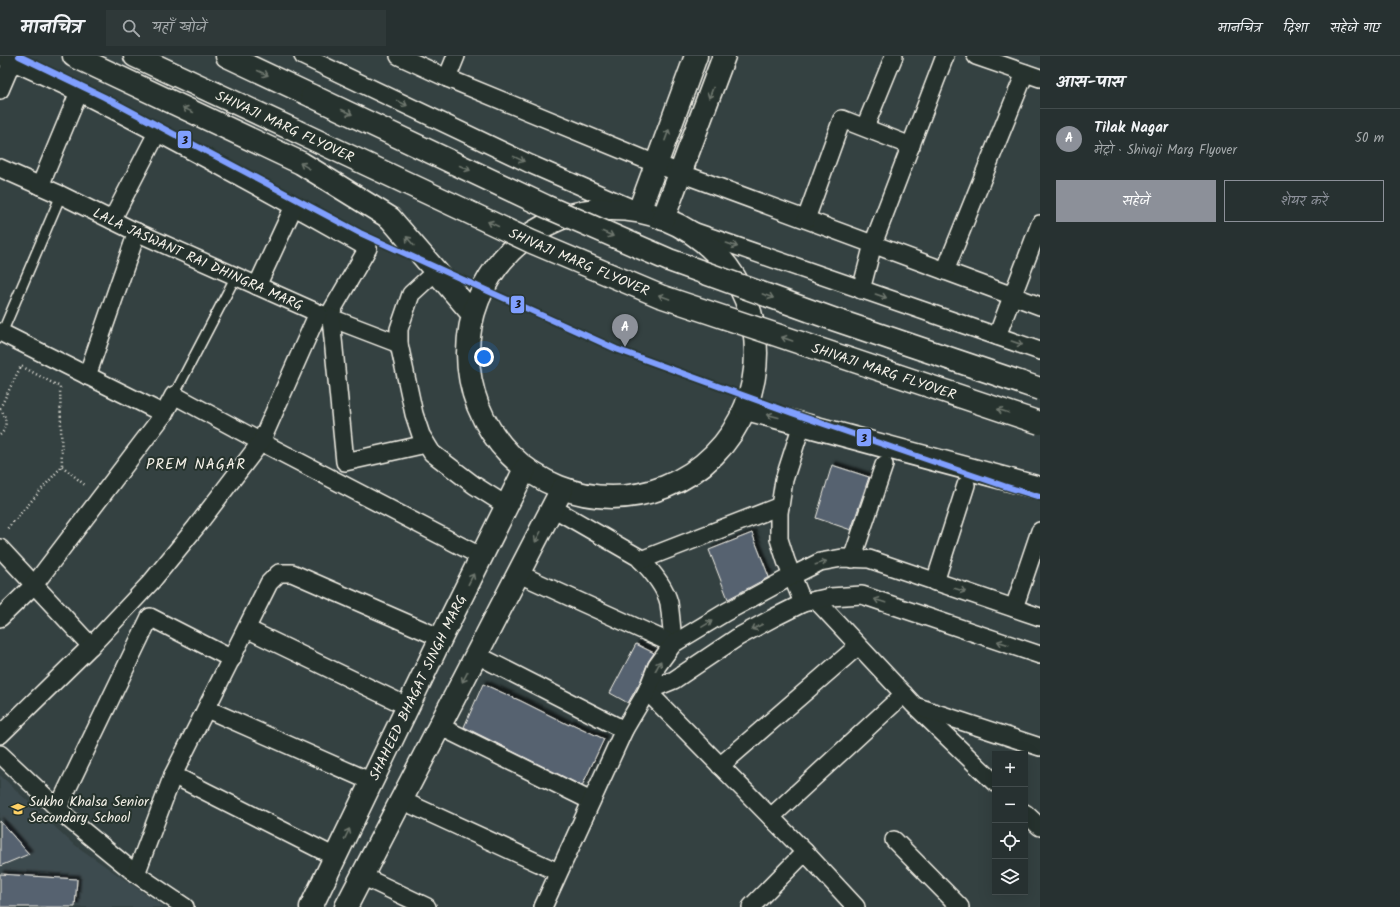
<!DOCTYPE html>
<html lang="hi">
<meta charset="utf-8">
<style>
:root{--surface:#273131;--page:#2f3939;--text:#f1f3f6;--muted:#a4a9ab;--line:#434c4d;--accent:#8c9099}
body{margin:0;font-family:Kalam,"Playpen Sans Deva",sans-serif;background:var(--page);color:var(--text)}
.controls{position:absolute;right:12px;bottom:12px;display:grid;overflow:hidden;border-radius:0px;box-shadow:0 4px 16px #0002}
.controls button{width:36px;height:36px;display:grid;place-items:center;padding:0;border:0;border-bottom:1px solid var(--line);background:var(--surface);color:var(--text);font:20px sans-serif}
.you{position:absolute;left:484px;top:301px;width:14px;height:14px;margin:-10px;border:3px solid #fff;border-radius:50%;background:#1a73e8;box-shadow:0 0 0 6px #1a73e833}
.badge{display:grid;place-items:center;width:26px;height:26px;border-radius:50%;background:var(--accent);color:#fff;font-size:13px;font-weight:700}
.pin{position:absolute;translate:-50% -33px;filter:drop-shadow(0 1px 2px #0008)}
.pin::after{content:'';position:absolute;top:21px;width:14px;height:12px;background:inherit;clip-path:polygon(0 0,100% 0,50% 100%)}
.list{margin:0;padding:0;list-style:none}
h2{display:flex;justify-content:space-between;align-items:center;height:52px;margin:0;padding:0 16px;font-size:17px}
h2 small{font-size:13px;font-weight:400;color:var(--muted)}
.list li{display:grid;grid-template-columns:26px 1fr auto;gap:12px;align-items:center;box-sizing:border-box;height:60px;padding:0 16px;border-top:1px solid var(--line)}
.list b{display:block;font-size:15px;white-space:nowrap}
.list p{margin:0;font-size:13px;white-space:nowrap;color:var(--muted)}
.list em{font-size:13px;font-style:normal;color:var(--muted)}
.actions{display:flex;gap:8px;padding:12px 16px}
.actions a{flex:1;padding:9px 0;border:1px solid var(--accent);border-radius:0px;text-align:center;font-size:14px;color:var(--accent)}
.actions .main{background:var(--accent);color:#fff}
.icon{flex:none;width:22px;height:22px;fill:none;stroke:currentColor;stroke-width:2;stroke-linecap:round;stroke-linejoin:round}
.map{position:relative;flex:none;width:1040px;height:851px;overflow:hidden}
header{display:flex;align-items:center;gap:24px;box-sizing:border-box;height:56px;padding:0 20px;background:var(--surface);border-bottom:1px solid var(--line)}
header strong{font-size:19px}
nav{display:flex;gap:22px;margin-inline-start:auto;font-size:14px}
.search{width:280px;height:36px;background:var(--page);display:flex;align-items:center;gap:10px;box-sizing:border-box;padding:0 14px;border-radius:0px;color:var(--muted);font-size:15px}
main{display:flex}
aside{flex:1;background:var(--surface)}
.map>svg:first-child{display:block}
.built{fill:#3e4b4f}
.building{fill:#56626f;stroke:#f4f1e8;filter:url(#shadow)}
.lines{fill:none;stroke-linecap:round;stroke-linejoin:round}
.lane-casing{stroke:#f4f1e8;stroke-width:12}
.street-casing{stroke:#f4f1e8;stroke-width:20}
.secondary-casing{stroke:#f4f1e8;stroke-width:25}
.path{stroke:#f4f1e8;stroke-width:2.5;stroke-dasharray:1 3;stroke-linecap:butt}
.lane{stroke:#26332d;stroke-width:9}
.street{stroke:#26332d;stroke-width:17}
.secondary{stroke:#26332d;stroke-width:22}
.secondary-bridge-casing{stroke:#f4f1e8;stroke-width:25;stroke-linecap:butt}
.secondary-bridge{stroke:#26332d;stroke-width:22}
.metro-1-casing{stroke:#26332d;stroke-width:9}
.metro-1{stroke:#809fff;stroke-width:6}
.oneway{stroke:#6e766e}
.labels{text-anchor:middle;stroke-width:4;stroke-linejoin:round;paint-order:stroke}
.street-label{font-size:14px;fill:#f4f1e8;stroke:#26332d}
.poi-label{font-size:14px;fill:#f4f1e8;stroke:#26332d;text-anchor:start}
.neighbourhood-label{font-size:15px;letter-spacing:1px;fill:#f4f1e8;stroke:#26332d}
.line-badge{stroke:#26332d;stroke-width:1.5}
.pale-badge-label{font-size:11px;text-anchor:middle;font-weight:bold;fill:#111}
</style>
<header>
<strong>मानचित्र</strong>
<div class="search"><svg class="icon" aria-label="search" viewBox="0 0 24 24"><circle cx="10" cy="10" r="6"/><path d="M15 15l6 6"/></svg>यहाँ खोजें</div>
<nav><a>मानचित्र</a><a>दिशा</a><a>सहेजे गए</a></nav>
</header>
<main>
<div class="map">
<svg width="1040" height="851" viewBox="0 0 1040 851">
<defs>
<filter id="shadow"><feDropShadow dx="3.5" dy="-3.5" stdDeviation="1" flood-color="#0009"/></filter>
</defs>
<rect width="100%" height="100%" fill="#344141"/>
<filter id="ink" filterUnits="userSpaceOnUse"><feTurbulence type="fractalNoise" baseFrequency=".025" numOctaves="2"/><feDisplacementMap in="SourceGraphic" scale="8" xChannelSelector="R" yChannelSelector="G"/><feConvolveMatrix kernelMatrix="1 2 1 2 8 2 1 2 1" color-interpolation-filters="sRGB"/></filter>
<g filter="url(#ink)">
<path class="built" d="M 0,719 L 72,787 L 164,851 L 0,851 Z"/>
<g class="building">
<path d="M 832,409 L 869,421 L 851,474 L 816,462 Z"/>
<path d="M 752,477 L 769,521 L 728,543 L 709,494 Z"/>
<path d="M 636,588 L 654,597 L 648,606 L 641,624 L 628,647 L 610,637 Z"/>
<path d="M 483,628 L 521,645 L 569,669 L 570,667 L 604,683 L 582,730 L 464,671 Z"/>
<path d="M 0,765 L 29,798 L 0,810 Z"/>
<path d="M 0,818 L 77,823 L 75,851 L 0,851 Z"/>
</g>
<g class="lines">
<defs>
<g id="lane">
<path d="M 2,277 L 61,139"/>
<path d="M 174,339 L 236,220"/>
</g>
<g id="street">
<path d="M 0,0 C 27,12 54,24 80,37 C 177,86 273,138 368,192 L 328,261"/>
<path d="M 303,0 L 530,108 L 631,152"/>
<path d="M 399,0 L 447,22 L 656,108 L 1040,250"/>
<path d="M 976,0 L 1040,22"/>
<path d="M 447,22 L 456,0"/>
<path d="M 0,34 L 12,6"/>
<path d="M 865,71 L 894,0"/>
<path id="s1" d="M 0,112 L 61,139 L 132,174 L 318,257 L 399,288"/>
<path d="M 40,130 L 79,36"/>
<path d="M 806,163 L 842,63 L 911,90"/>
<path d="M 112,164 L 157,77"/>
<path d="M 681,171 L 1040,295"/>
<path d="M 436,215 L 411,238 L 399,273 L 399,288 L 414,358 L 421,379 L 432,397 L 474,429 L 507,450"/>
<path d="M 945,215 L 1025,17"/>
<path d="M 257,230 L 294,150"/>
<path d="M 861,234 L 873,188 L 945,0"/>
<path d="M 331,262 L 345,406 L 426,388"/>
<path d="M 0,276 L 164,358"/>
<path d="M 997,280 L 1040,168"/>
<path d="M 87,320 L 137,176"/>
<path d="M 802,368 L 784,424 L 779,457 L 779,483 L 786,505 L 803,547"/>
<path d="M 553,452 L 638,501 C 650,513 665,530 669,547 C 671,561 672,575 673,588"/>
<path d="M 0,492 L 91,590"/>
<path d="M 852,503 L 884,409"/>
<path d="M 641,504 L 780,450"/>
<path d="M 519,518 L 673,588"/>
<path d="M 935,526 L 966,429"/>
<path d="M 816,544 L 914,649 L 995,727"/>
<path d="M 1014,552 L 1040,475"/>
<path d="M 0,562 L 34,529 L 164,358 L 174,339 L 261,386 L 482,501"/>
<path d="M 247,573 L 409,651"/>
<path d="M 477,599 L 624,674"/>
<path d="M 647,635 L 674,624 L 738,581 L 773,562 L 803,547 L 830,541 L 862,539 L 1040,599"/>
<path d="M 647,635 L 805,796 L 856,851"/>
<path d="M 918,651 L 1040,691"/>
<path d="M 207,653 L 372,726"/>
<path d="M 439,670 L 591,745"/>
<path d="M 0,679 L 91,590 L 152,525 L 196,471 L 261,386 L 318,257"/>
<path d="M 0,698 L 70,764 L 136,818 L 185,851"/>
<path d="M 720,710 L 858,590"/>
<path d="M 173,719 L 335,801"/>
<path d="M 401,744 L 558,816"/>
<path d="M 58,752 L 150,561 L 232,603"/>
<path d="M 1025,757 L 1040,771"/>
<path d="M 771,761 L 904,638"/>
<path d="M 894,784 L 960,851"/>
<path d="M 136,818 L 173,719 L 269,527 L 279,517 L 292,517 L 441,582"/>
<path d="M 362,820 L 427,851"/>
<path d="M 543,851 L 624,674 L 647,635 L 657,610 L 673,588 L 726,556 L 792,520 L 820,506 L 842,502 L 869,503 L 1040,561"/>
<path d="M 751,851 L 805,796"/>
</g>
<g id="secondary">
<path d="M 74,0 L 301,107 L 390,162 L 472,257"/>
<path d="M 135,0 L 296,75"/>
<path d="M 227,0 L 312,40"/>
<circle cx="612" cy="297" r="144"/>
<path d="M 639,155 L 696,0"/>
<path d="M 663,163 L 724,0"/>
<path d="M 746,353 L 1040,432"/>
<path id="s2" d="M 311,851 L 441,582 L 525,413"/>
<path d="M 346,851 L 562,433"/>
</g>
</defs>
<use href="#lane" class="lane-casing"/>
<use href="#street" class="street-casing"/>
<use href="#secondary" class="secondary-casing"/>
<g class="path">
<path d="M 0,352 L 21,310 L 60,331 L 62,410 L 6,474"/>
<path d="M 0,353 C 7,361 8,372 0,379"/>
<path d="M 62,410 L 86,430"/>
</g>
<use href="#lane" class="lane"/>
<use href="#street" class="street"/>
<use href="#secondary" class="secondary"/>
<defs>
<g id="secondary-bridge">
<path d="M 312,40 L 545,150 L 669,204 L 833,263 L 1040,333"/>
<path id="s3" d="M 296,75 L 532,186 L 660,240 L 1040,367"/>
</g>
</defs>
<use href="#secondary-bridge" class="secondary-bridge-casing"/>
<use href="#secondary-bridge" class="secondary-bridge"/>
<defs>
<path id="metro-1" d="M 19,0 L 104,41 L 360,177 L 616,293 L 792,357 L 1004,430 L 1040,441"/>
</defs>
<use href="#metro-1" class="metro-1-casing"/>
<use href="#metro-1" class="metro-1"/>
</g>
<defs><path id="oneway-shaft" d="M-6 0H5M1.5-3L5.5 0L1.5 3" fill="none" stroke-width="1.6" stroke-linecap="round" stroke-linejoin="round"/></defs>
<g class="oneway">
<use href="#oneway-shaft" transform="translate(263 17) rotate(25)"/>
<use href="#oneway-shaft" transform="translate(711 37) rotate(111)"/>
<use href="#oneway-shaft" transform="translate(402 47) rotate(26)"/>
<use href="#oneway-shaft" transform="translate(188 54) rotate(-155)"/>
<use href="#oneway-shaft" transform="translate(347 56) rotate(25)"/>
<use href="#oneway-shaft" transform="translate(667 79) rotate(-70)"/>
<use href="#oneway-shaft" transform="translate(519 103) rotate(26)"/>
<use href="#oneway-shaft" transform="translate(305 110) rotate(-149)"/>
<use href="#oneway-shaft" transform="translate(465 112) rotate(25)"/>
<use href="#oneway-shaft" transform="translate(493 168) rotate(-155)"/>
<use href="#oneway-shaft" transform="translate(608 178) rotate(24)"/>
<use href="#oneway-shaft" transform="translate(410 185) rotate(-131)"/>
<use href="#oneway-shaft" transform="translate(732 189) rotate(19)"/>
<use href="#oneway-shaft" transform="translate(768 240) rotate(20)"/>
<use href="#oneway-shaft" transform="translate(881 240) rotate(19)"/>
<use href="#oneway-shaft" transform="translate(664 241) rotate(-160)"/>
<use href="#oneway-shaft" transform="translate(787 283) rotate(-161)"/>
<use href="#oneway-shaft" transform="translate(1017 287) rotate(19)"/>
<use href="#oneway-shaft" transform="translate(1003 355) rotate(-162)"/>
<use href="#oneway-shaft" transform="translate(773 360) rotate(-165)"/>
<use href="#oneway-shaft" transform="translate(538 481) rotate(118)"/>
<use href="#oneway-shaft" transform="translate(821 507) rotate(-18)"/>
<use href="#oneway-shaft" transform="translate(471 523) rotate(-63)"/>
<use href="#oneway-shaft" transform="translate(960 534) rotate(18)"/>
<use href="#oneway-shaft" transform="translate(880 545) rotate(-162)"/>
<use href="#oneway-shaft" transform="translate(707 568) rotate(-31)"/>
<use href="#oneway-shaft" transform="translate(757 571) rotate(152)"/>
<use href="#oneway-shaft" transform="translate(1003 587) rotate(-162)"/>
<use href="#oneway-shaft" transform="translate(658 610) rotate(-61)"/>
<use href="#oneway-shaft" transform="translate(465 621) rotate(118)"/>
<use href="#oneway-shaft" transform="translate(347 778) rotate(-64)"/>
</g>
</g>
<defs>
<symbol id="school-bare" viewBox="-9 -9 18 18"><path d="M0-5L7-2L0 1L-7-2ZM-4 1L0 2.5L4 1V4Q0 6-4 4Z" fill="#ffd166" stroke="#26332d" stroke-width="2.5" paint-order="stroke"/></symbol>
</defs>
<g fill-rule="evenodd">
<use href="#school-bare" x="8" y="743" width="20" height="20"/>
</g>
<g class="labels">
<g class="street-label">
<text transform="translate(285 70) rotate(25)" y="5">SHIVAJI MARG FLYOVER</text>
<text dy="5" stroke="none"><textPath href="#s1" startOffset="218">LALA JASWANT RAI DHINGRA MARG</textPath></text>
<text dy="5" stroke="none"><textPath href="#s3" startOffset="312">SHIVAJI MARG FLYOVER</textPath></text>
<text dy="5" stroke="none"><textPath href="#s3" startOffset="636">SHIVAJI MARG FLYOVER</textPath></text>
<text dy="5" stroke="none"><textPath href="#s2" startOffset="244">SHAHEED BHAGAT SINGH MARG</textPath></text>
</g>
<g class="poi-label">
<text x="29" y="750">Sukho Khalsa Senior<tspan x="29" dy="16">Secondary School</tspan></text>
</g>
<g class="neighbourhood-label">
<text x="196" y="413">PREM NAGAR</text>
</g>
</g>
<g class="line-badge">
<rect x="177" y="74" width="15" height="19" rx="4" fill="#809fff"/>
<rect x="510" y="239" width="15" height="19" rx="4" fill="#809fff"/>
<rect x="856" y="372" width="16" height="19" rx="4" fill="#809fff"/>
</g>
<g class="pale-badge-label">
<text x="185" y="88">3</text>
<text x="518" y="252">3</text>
<text x="864" y="386">3</text>
</g>
</svg>
<div class="controls">
<button>+</button>
<button>−</button>
<button><svg class="icon" aria-label="locate" viewBox="0 0 24 24"><circle cx="12" cy="12" r="6"/><path d="M12 2v4M12 18v4M2 12h4M18 12h4"/></svg></button>
<button><svg class="icon" aria-label="layers" viewBox="0 0 24 24"><path d="M12 4l9 5-9 5-9-5zM3 14l9 5 9-5"/></svg></button>
</div>
<div class="you"></div>
<div class="pin badge" style="left:625px;top:291px">A</div>
</div>
<aside>
<h2>आस-पास<small></small></h2>
<ul class="list">
<li><span class="badge">A</span><div><b>Tilak Nagar</b><p>मेट्रो · Shivaji Marg Flyover</p></div><em>50 m</em></li>
</ul>
<div class="actions"><a class="main">सहेजें</a><a>शेयर करें</a></div>
</aside>
</main>
